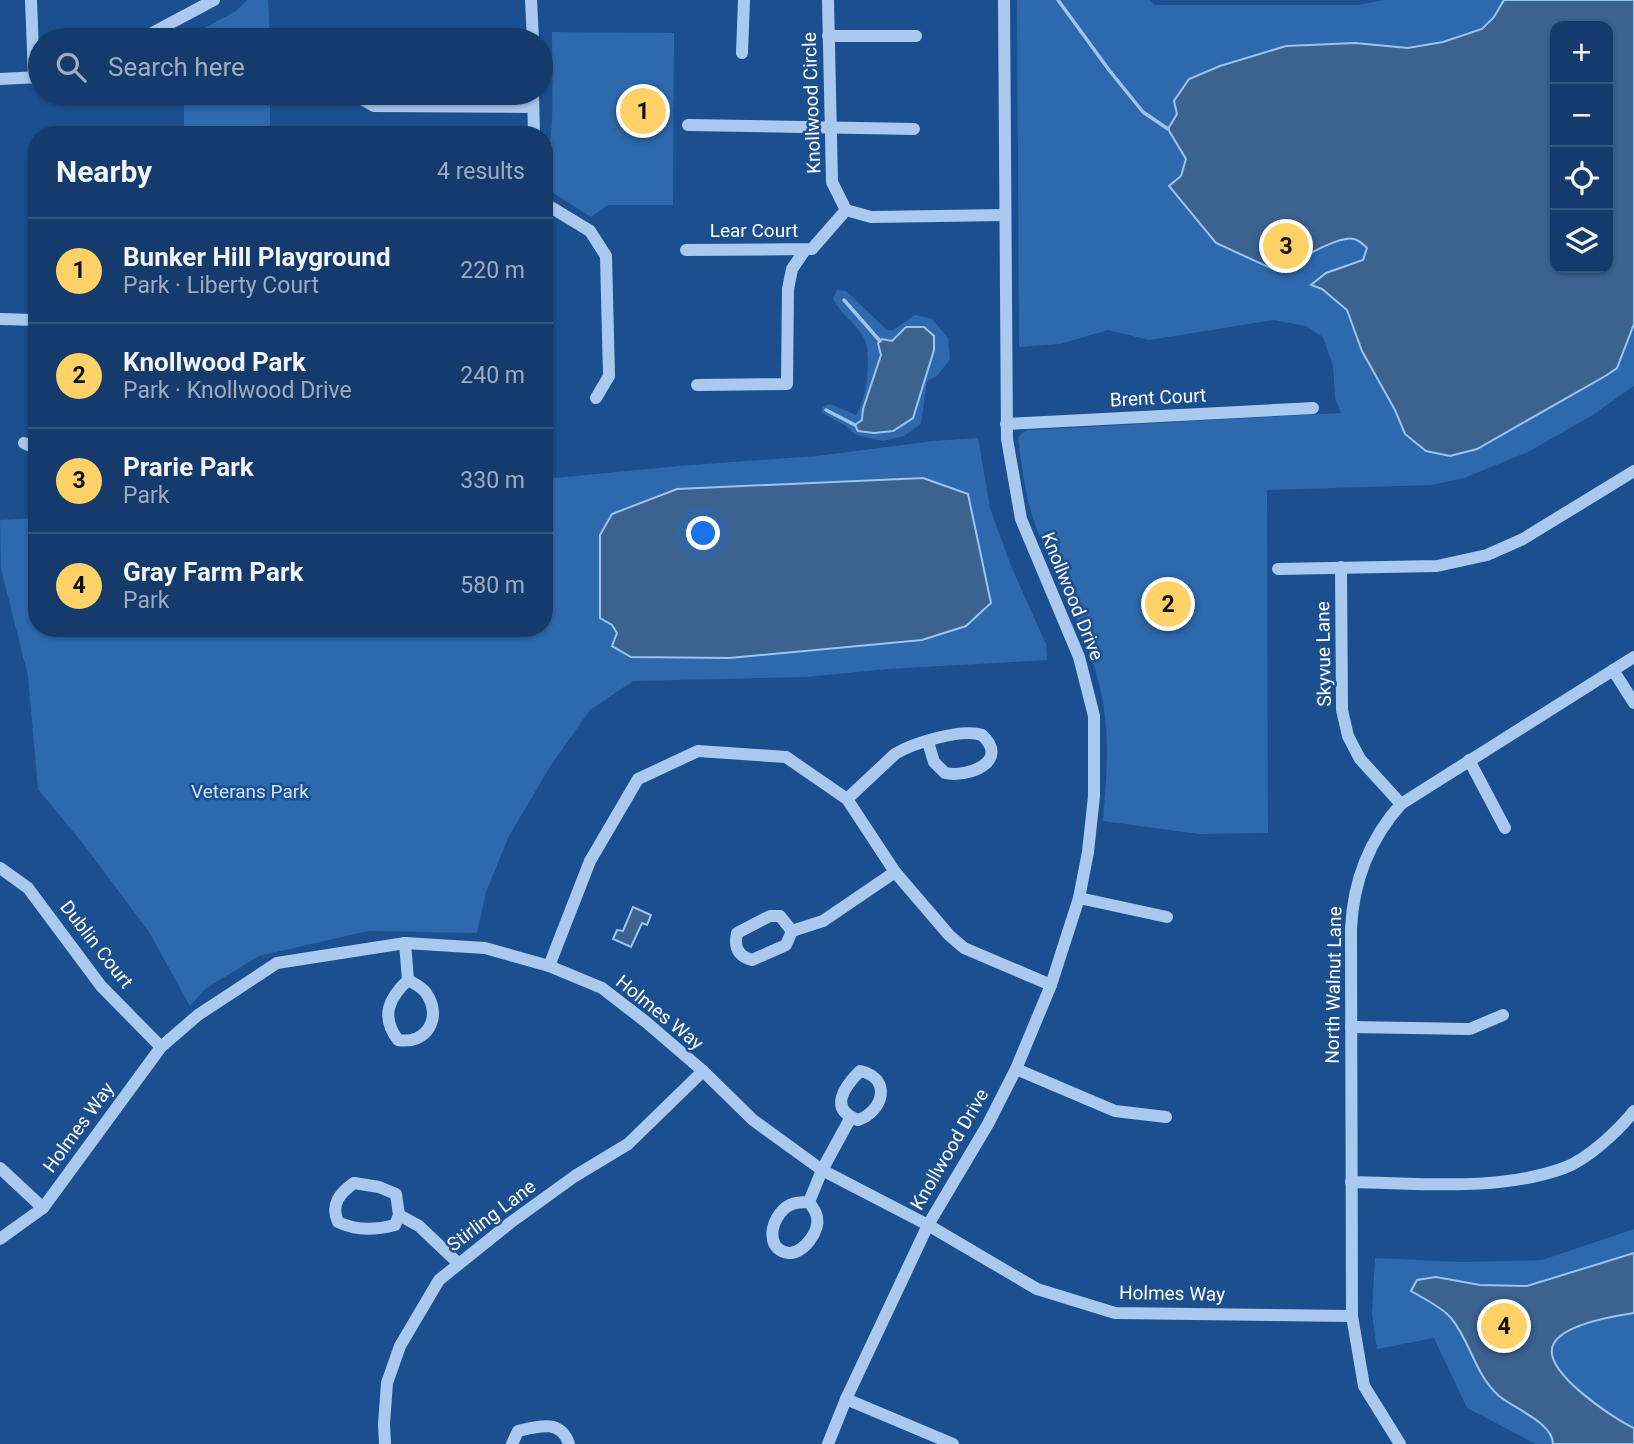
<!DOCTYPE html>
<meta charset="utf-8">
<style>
:root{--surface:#143b6b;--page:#214673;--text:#f1f3f6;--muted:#9dadc1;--line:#33557e;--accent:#ffd166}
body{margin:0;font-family:Roboto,sans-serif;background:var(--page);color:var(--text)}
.controls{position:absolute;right:21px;top:21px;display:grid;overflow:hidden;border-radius:14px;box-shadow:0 2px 5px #0004}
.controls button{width:63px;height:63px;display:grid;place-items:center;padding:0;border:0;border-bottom:2px solid var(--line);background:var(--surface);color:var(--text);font:35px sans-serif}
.you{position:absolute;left:704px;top:534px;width:24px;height:24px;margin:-18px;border:5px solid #fff;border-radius:50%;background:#1a73e8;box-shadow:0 0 0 10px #1a73e833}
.badge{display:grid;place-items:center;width:46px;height:46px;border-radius:50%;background:var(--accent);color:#111;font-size:23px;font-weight:700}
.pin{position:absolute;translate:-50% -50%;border:4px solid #fff;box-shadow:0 2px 7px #0006}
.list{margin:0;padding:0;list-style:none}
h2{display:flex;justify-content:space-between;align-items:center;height:91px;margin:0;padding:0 28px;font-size:30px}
h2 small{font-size:23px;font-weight:400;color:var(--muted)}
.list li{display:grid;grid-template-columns:46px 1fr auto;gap:21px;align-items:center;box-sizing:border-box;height:105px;padding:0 28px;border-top:2px solid var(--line)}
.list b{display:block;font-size:26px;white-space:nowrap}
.list p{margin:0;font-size:23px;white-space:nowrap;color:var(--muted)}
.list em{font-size:23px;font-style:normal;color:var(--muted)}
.icon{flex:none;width:38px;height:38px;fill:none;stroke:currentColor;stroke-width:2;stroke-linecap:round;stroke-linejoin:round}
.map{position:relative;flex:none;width:1634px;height:1444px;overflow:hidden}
.search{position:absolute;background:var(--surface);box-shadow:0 2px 5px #0004;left:28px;top:28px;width:525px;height:77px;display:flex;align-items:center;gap:18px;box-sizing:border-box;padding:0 24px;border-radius:38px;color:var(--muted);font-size:26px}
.panel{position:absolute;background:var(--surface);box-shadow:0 2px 5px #0004;left:28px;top:126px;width:525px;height:511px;border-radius:28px}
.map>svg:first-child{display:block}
.green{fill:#2e69ad;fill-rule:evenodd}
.water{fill:#3c6290;stroke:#9cc4f0;stroke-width:2;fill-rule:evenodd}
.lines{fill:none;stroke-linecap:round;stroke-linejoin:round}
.stream{stroke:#9cc4f0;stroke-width:3.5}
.minor{stroke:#a9c9ee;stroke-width:12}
.labels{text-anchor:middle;stroke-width:5;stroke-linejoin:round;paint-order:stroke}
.street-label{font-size:19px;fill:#fff;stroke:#1b4f8f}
.park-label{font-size:19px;fill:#cfe3fa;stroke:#1b4f8f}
</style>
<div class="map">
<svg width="1634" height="1444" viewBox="0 0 1634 1444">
<rect width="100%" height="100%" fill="#1b4f8f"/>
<g class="green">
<path d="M 247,0 L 268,0 L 270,40 L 183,40 L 236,11 Z"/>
<path d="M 1017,0 L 1149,0 L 1155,5 L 1358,5 L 1384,0 L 1634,0 L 1634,386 L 1591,416 L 1528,452 L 1464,478 L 1431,485 L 1267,490 L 1268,833 L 1199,834 L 1103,821 C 1106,782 1110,742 1103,703 C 1093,643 1061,589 1038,532 C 1026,502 1022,470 1018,438 L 1023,432 L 1028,430 L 1341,413 L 1335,398 L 1333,366 L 1323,337 L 1306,326 L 1274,320 L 1149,340 L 1108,330 L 1060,344 L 1019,347 ZM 1555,26 L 1608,26 L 1608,268 L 1555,268 Z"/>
<path d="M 552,32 L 674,33 L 673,205 L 608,205 L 591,217 L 544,187 C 544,165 551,144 552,121 C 553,91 552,61 552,32 Z"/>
<rect x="184" y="93" width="86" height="42"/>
<path d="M 837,290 L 846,291 L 887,330 L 893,330 L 915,315 L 932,319 L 948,338 L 950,359 L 937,376 L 927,381 L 921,424 L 904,436 L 883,441 L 856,435 L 846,426 L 822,413 L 822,407 L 830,404 L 856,415 C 867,400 872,354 864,338 C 856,323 840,314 833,298 Z"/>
<path d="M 978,438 L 990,508 L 1011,566 L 1046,644 L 1047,660 L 888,669 L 806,677 L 633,681 L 590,710 L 551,765 L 509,836 L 486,892 L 477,933 L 368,931 L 259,956 L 205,989 L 190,1006 L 149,932 L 84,845 L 38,789 L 28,676 L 1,569 L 0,520 L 37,518 L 37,628 L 544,628 L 544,479 L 679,466 L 817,456 L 933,441 Z"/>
<path d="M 1634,1229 L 1634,1444 L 1536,1444 L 1467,1408 L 1434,1338 L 1377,1349 L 1372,1314 L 1375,1258 L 1460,1262 L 1542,1260 Z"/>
</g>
<g class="water">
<path d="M 1504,0 L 1634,0 L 1634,324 L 1617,368 L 1607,375 L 1477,449 L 1450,456 L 1426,451 L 1405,434 L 1395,410 L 1362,351 L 1347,310 L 1322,289 L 1311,285 L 1326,273 L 1363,260 L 1367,248 C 1363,244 1359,240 1354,239 C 1337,235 1294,263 1277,271 L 1216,243 L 1169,186 L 1181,176 L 1186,159 L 1168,129 L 1177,114 L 1174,101 L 1189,79 L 1220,66 L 1286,46 L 1355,43 L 1408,48 L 1443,42 L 1482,29 L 1494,17 ZM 1608,26 L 1608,268 L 1555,268 L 1555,26 Z"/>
<path d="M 906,327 L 924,327 L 934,336 L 934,350 L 913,418 L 893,431 L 874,433 L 858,431 L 855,425 L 862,420 L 863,409 L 881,355 L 878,343 L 882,339 L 892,341 Z"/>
<path d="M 923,478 L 968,494 L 991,603 L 966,626 L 922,640 L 729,658 L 631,657 L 612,646 L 617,633 L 612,625 L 600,618 L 600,535 L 612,514 L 677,489 Z"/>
<path d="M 633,907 L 651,915 L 647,925 L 642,923 L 631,947 L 613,939 L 617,930 L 623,931 Z"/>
<path d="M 1634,1253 L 1634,1313 C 1614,1316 1565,1324 1554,1343 C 1538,1369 1614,1419 1634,1428 L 1634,1444 L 1553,1444 C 1553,1423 1515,1409 1499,1396 C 1475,1375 1471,1342 1451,1318 C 1442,1307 1424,1299 1411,1291 L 1417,1280 L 1436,1277 L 1480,1285 L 1527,1286 Z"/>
</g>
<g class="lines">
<g class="stream">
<path d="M 1058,0 L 1109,70 L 1143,112 L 1168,129"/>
<path d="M 844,300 L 880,341"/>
<path d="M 826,410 L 855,425"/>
</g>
<g class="minor">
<path d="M 31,0 L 34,78"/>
<path d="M 531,0 L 533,40"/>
<path d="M 828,0 L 832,182 L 846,210 L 871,217 L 1005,215"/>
<path d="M 828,36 L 916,36"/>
<path d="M 139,40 L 214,0"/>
<path d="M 742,53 L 744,0"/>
<path d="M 0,79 L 40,77"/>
<path d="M 533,93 L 534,135"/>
<path d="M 353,94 L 374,106 L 533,107"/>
<path d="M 688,125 L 914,129"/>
<path d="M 544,203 L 590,231 L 606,256 L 609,376 L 596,398"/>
<path d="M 686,250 L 812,249 L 846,210"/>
<path d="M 0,319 L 37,320"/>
<path d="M 697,385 L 787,384 L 788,289 L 792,269 L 805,250"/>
<path d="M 1006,424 L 1313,408"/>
<path d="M 24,443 L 37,449"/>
<path d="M 1341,567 L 1342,710 L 1348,736 L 1360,759 L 1401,804"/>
<path d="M 1278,569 L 1437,566 L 1487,555 L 1523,539 L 1634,471"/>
<path d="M 1613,670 L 1634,703"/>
<path d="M 1469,760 L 1505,828"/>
<path d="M 847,799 L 895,754 C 913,743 962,728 982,735 C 1011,762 967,778 945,773 L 934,762 L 928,742"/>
<path d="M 0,868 L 28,888 L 101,986 L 161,1047"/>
<path d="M 1079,898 L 1167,917"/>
<path d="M 770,916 L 780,916 L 792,931 L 786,945 L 752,960 C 738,956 734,947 737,933 Z"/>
<path d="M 792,931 L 823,921 L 895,872"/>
<path d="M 405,943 L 408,980"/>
<path d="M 549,966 L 590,861 L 638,779 L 698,751 L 786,757 L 847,799 L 895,872 L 949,935 L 964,948 L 1051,985"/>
<path d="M 408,980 C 415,984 422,987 426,993 C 443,1017 427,1045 398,1040 C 380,1016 389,998 408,980 Z"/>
<path d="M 1351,1027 L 1470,1029 L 1503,1015"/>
<path d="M 1016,1069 L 1115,1111 L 1166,1117"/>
<path d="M 860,1071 C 892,1078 884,1111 858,1120 C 828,1109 844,1087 860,1071 Z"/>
<path d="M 0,1168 L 43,1208"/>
<path d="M 1351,1182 C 1421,1183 1497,1192 1564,1168 C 1588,1159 1618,1131 1634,1111"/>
<path d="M 354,1183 L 379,1187 L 396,1194 L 399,1215 L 395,1225 C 376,1230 356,1231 338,1222 C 330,1204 340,1193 354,1183 Z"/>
<path d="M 809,1202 C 794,1202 785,1204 777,1218 C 770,1230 769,1251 789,1253 C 804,1253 820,1231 817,1217 C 816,1212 812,1206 809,1202 L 822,1170 L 851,1117"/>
<path d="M 399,1215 L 419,1226 L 458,1263"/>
<path d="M 0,1239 L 43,1208 L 161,1047 L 198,1015 L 277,963 L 405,943 L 485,948 L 549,966 L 602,988 L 646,1022 L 703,1071 L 753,1120 L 822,1170 L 928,1225 L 1037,1289 L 1115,1313 L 1352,1316"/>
<path d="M 846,1399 L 953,1444"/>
<path d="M 385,1444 L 384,1424 L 387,1383 L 400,1346 L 439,1280 L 510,1223 L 575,1176 L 628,1144 L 703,1071"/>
<path d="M 512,1444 L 518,1431 C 539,1426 561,1419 569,1444"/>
<path d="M 828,1444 L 846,1399 L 928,1225 L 988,1124 L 1016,1069 L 1051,985 L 1079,898 L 1088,852 L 1094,796 L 1094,716 L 1079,657 L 1021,519 L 1007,439 L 1004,0"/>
<path d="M 1400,1444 L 1364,1386 L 1352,1316 L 1351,929 C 1353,881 1369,840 1401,804 L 1634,657"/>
</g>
</g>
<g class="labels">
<g class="street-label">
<text transform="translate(811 103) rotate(-92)" y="7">Knollwood Circle</text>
<text x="754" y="237">Lear Court</text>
<text transform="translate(1158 397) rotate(-3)" y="7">Brent Court</text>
<text transform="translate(1073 596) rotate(68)" y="7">Knollwood Drive</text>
<text transform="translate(1323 654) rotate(-91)" y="7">Skyvue Lane</text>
<text transform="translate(97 944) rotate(52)" y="7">Dublin Court</text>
<text transform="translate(1333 985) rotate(-89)" y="7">North Walnut Lane</text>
<text transform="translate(660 1012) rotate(39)" y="7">Holmes Way</text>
<text transform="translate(78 1127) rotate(-54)" y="7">Holmes Way</text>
<text transform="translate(949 1149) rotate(-60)" y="7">Knollwood Drive</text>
<text transform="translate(491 1215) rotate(-37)" y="7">Stirling Lane</text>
<text transform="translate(1172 1293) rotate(1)" y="7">Holmes Way</text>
</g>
<g class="park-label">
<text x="250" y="798">Veterans Park</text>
</g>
</g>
</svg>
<div class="controls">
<button>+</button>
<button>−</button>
<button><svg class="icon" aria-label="locate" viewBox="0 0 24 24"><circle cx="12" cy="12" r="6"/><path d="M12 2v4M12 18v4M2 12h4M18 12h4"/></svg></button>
<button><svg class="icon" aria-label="layers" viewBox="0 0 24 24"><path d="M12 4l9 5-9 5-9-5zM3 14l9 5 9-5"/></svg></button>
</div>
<div class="you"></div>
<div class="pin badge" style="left:643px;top:111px">1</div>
<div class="pin badge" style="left:1168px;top:604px">2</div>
<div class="pin badge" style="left:1286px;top:246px">3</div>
<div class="pin badge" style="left:1504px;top:1326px">4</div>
<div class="search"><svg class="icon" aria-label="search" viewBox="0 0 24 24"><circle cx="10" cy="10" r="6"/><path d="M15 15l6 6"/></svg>Search here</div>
<section class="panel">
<h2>Nearby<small>4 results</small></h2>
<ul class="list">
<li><span class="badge">1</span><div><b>Bunker Hill Playground</b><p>Park · Liberty Court</p></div><em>220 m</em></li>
<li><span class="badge">2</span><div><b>Knollwood Park</b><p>Park · Knollwood Drive</p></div><em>240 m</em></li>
<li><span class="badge">3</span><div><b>Prarie Park</b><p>Park</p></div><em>330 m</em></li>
<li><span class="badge">4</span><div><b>Gray Farm Park</b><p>Park</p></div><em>580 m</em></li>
</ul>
</section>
</div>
